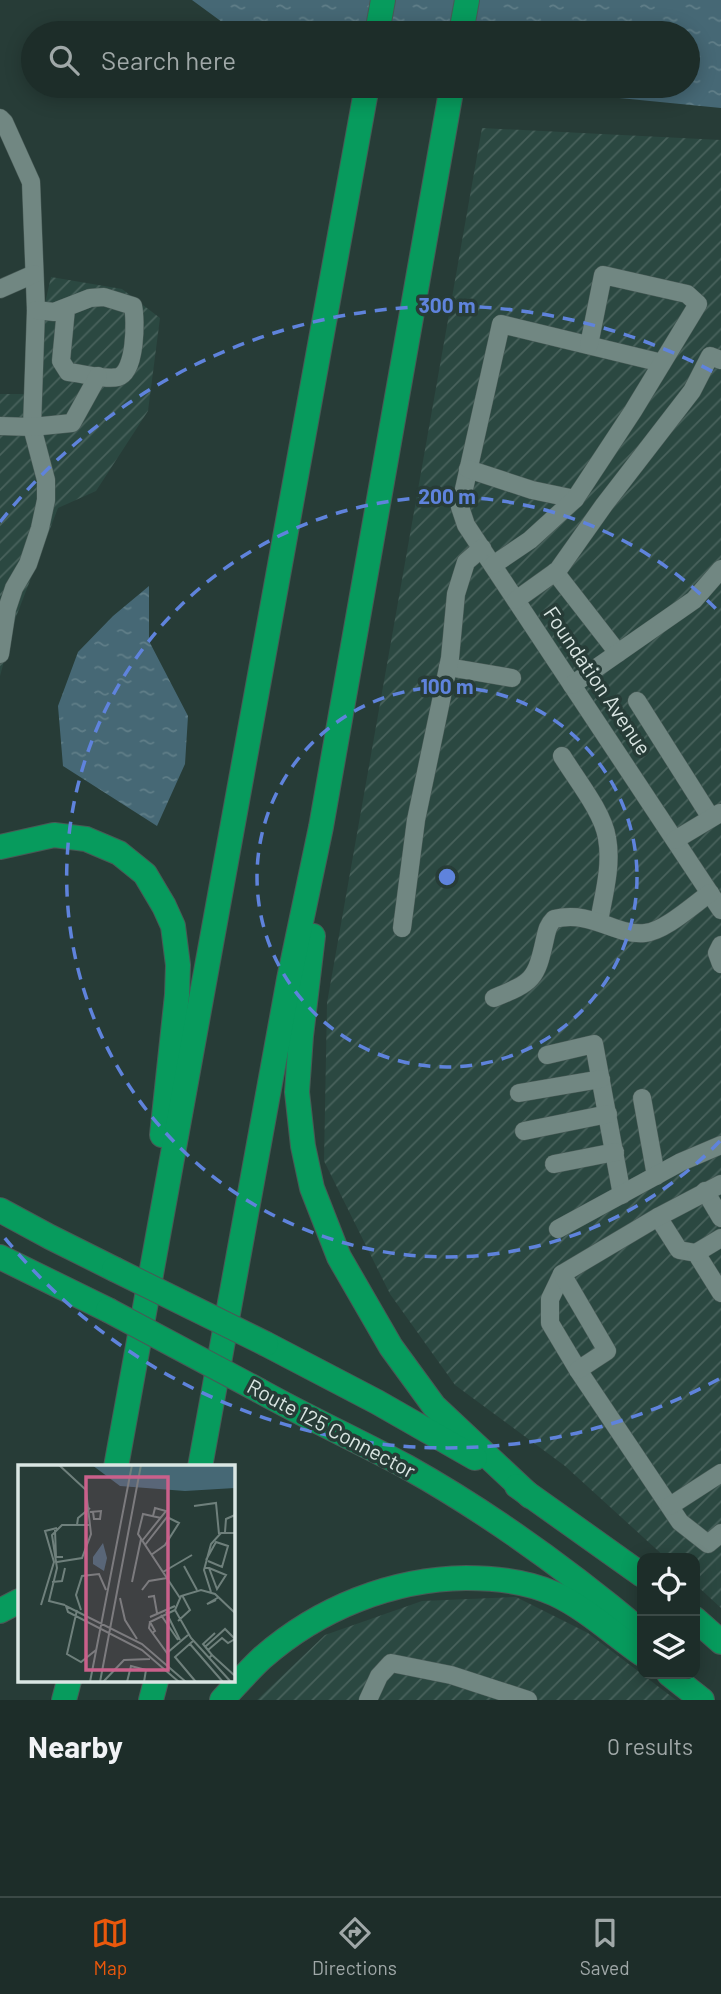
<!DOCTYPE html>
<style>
:root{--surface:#1d2d29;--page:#2a3935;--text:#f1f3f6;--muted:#a0a8a8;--line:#3b4946;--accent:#ea580c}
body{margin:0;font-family:Barlow,sans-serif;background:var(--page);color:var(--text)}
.controls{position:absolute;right:21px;bottom:21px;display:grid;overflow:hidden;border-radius:14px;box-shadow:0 4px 18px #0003}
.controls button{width:63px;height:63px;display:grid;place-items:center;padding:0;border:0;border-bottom:2px solid var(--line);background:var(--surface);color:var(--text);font:35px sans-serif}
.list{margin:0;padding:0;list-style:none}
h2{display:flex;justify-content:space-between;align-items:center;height:91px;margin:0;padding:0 28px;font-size:30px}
h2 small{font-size:23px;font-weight:400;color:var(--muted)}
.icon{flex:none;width:38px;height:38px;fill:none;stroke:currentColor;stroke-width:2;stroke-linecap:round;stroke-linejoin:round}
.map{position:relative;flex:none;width:721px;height:1700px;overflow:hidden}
.search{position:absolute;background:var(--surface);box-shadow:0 4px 18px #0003;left:21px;right:21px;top:21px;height:77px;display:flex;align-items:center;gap:18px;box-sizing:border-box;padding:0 24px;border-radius:38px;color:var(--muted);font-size:26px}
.sheet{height:196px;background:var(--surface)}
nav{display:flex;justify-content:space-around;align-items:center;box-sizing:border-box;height:98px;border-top:2px solid var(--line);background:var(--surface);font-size:19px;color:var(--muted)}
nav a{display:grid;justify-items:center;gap:4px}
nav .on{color:var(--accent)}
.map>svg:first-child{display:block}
.industrial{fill:url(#industrial-furrows)}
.water{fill:url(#water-ripples)}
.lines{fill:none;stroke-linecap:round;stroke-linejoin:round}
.minor-casing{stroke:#485a56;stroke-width:19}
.highway-casing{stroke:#485a56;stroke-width:26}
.minor{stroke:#718782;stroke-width:18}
.highway{stroke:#079b5d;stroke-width:24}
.highway-bridge-casing{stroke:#485a56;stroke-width:26;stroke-linecap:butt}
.highway-bridge{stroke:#079b5d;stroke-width:24}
.ring{fill:none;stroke:#5f83dc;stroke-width:3.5;stroke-dasharray:12 9}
.labels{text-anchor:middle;stroke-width:7;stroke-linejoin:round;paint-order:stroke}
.street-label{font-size:21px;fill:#dae6e3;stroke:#273c37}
.inset-road{fill:none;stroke:#6f807c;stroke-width:2}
.view{fill:#ca608b;fill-opacity:0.15;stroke:#ca608b;stroke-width:3.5}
.inset-edge{fill:none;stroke:#dae6e3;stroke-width:3.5}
.centre{fill:#5f83dc;stroke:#273c37;stroke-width:3.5}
.ring-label{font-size:21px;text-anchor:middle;font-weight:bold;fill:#5f83dc;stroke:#273c37;stroke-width:7;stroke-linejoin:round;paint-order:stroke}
</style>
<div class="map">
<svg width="721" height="1700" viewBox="0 0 721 1700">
<defs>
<pattern id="industrial-furrows" width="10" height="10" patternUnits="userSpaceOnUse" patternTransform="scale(1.75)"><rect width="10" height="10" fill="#2b4841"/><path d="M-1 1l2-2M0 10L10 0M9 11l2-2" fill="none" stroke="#49625c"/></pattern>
<pattern id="water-ripples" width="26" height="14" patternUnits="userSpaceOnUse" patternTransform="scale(1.75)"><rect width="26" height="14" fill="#466875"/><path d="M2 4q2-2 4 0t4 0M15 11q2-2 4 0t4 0" fill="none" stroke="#607e88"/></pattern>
</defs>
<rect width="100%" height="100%" fill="#273c37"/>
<g class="industrial">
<path d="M 482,128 L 721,140 L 721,1608 L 695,1584 L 695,1558 L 666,1558 L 565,1466 L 455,1385 L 390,1294 L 324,1161 L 327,1003 Z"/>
<path d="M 51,277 L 122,289 L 160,318 L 148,411 L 96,491 L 58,508 L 16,617 L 0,676 L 0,394 L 24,394 Z"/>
<path d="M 516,1597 L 588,1633 L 676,1700 L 257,1700 L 325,1635 L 422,1601 Z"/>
</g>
<g class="water">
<path d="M 192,0 L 721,0 L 721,108 L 528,89 L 459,86 L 688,86 L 688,33 L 237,33 Z"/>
<path d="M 149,586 L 149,641 L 188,716 L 185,764 L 157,826 L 63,766 L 58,706 L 78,652 L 113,616 Z"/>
</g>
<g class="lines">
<defs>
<g id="minor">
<path d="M 0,118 L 4,122 L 31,182 L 36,310 L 32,427 L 46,480 L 46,500 L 40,528 L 28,564 L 14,588 L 7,609 L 0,654"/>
<path d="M 0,289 L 34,274"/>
<path d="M 36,310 L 54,312 L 90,298 L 104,297 L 133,306 C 136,320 136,372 118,377 C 106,380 80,373 68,372 L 61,361 L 66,309"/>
<path d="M 662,363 L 501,324 L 460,507 L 466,525 L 721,910"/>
<path d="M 0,426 L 32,427 L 72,423 L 98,376"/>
<path d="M 468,469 L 532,490 L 575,499"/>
<path d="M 493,565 L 530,540 L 575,499 L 633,411 L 698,304 L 687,294 L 603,275 L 589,345"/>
<path d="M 555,572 L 618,653"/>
<path d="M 516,600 L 558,570 L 604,505 L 692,391 L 710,356 L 721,360"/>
<path d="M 448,667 L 512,678"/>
<path d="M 572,685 L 694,600 L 721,569"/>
<path d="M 637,701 L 711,818"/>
<path d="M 562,756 C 576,779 603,812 607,838 C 612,865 604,894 599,921"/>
<path d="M 675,840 L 720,813"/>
<path d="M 402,928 L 416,820 L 450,658 L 456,594 L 466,562 L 482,548"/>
<path d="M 721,945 L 717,953 L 721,964"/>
<path d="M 494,998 C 533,982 536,980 545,939 C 547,930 548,925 554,919 C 593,910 615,936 645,933 C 665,931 693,905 710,893"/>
<path d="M 547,1055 L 594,1044 L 622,1195"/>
<path d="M 519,1093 L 601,1079"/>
<path d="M 642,1098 L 656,1176"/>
<path d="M 524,1131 L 608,1114"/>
<path d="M 554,1164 L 615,1152"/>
<path d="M 705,1191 L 721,1218"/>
<path d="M 658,1217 L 679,1250 L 696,1253 L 721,1293"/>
<path d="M 558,1229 L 681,1162 L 721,1145"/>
<path d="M 696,1253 L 721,1238"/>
<path d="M 562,1274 L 550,1299 L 550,1323 L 578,1370 L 680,1522 L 708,1544 L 721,1533"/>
<path d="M 578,1370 L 607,1351 L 562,1274 L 658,1217 L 721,1184"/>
<path d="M 670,1506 L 721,1473"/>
<path d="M 368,1700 L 379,1676 L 391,1663 L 451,1675 L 528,1700"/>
</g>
<g id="highway">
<path d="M 377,33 L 383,0"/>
<path d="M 461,33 L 467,0"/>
<path d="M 0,847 L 54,835 L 86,839 L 119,853 L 145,874 L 164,906 L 173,926 L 178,965 L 177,995 L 162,1135"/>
<path d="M 313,936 L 301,1036 L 297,1092 L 303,1146 L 312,1188 L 339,1257 L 391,1347 L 434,1406 L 530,1496"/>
<path d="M 0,1210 L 50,1237 L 114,1269"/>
<path d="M 0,1257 L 108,1310"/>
<path d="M 266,1344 L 377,1402 L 475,1458"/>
<path d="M 260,1391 C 308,1418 359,1441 407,1467 C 491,1514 569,1571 642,1632"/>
<path d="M 116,1467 L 367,86"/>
<path d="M 200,1467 L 289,979 L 321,827 L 452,86"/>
<path d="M 517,1486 L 642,1575"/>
<path d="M 0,1611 L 19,1601"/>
<path d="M 695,1619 L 721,1642"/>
<path d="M 669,1674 L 702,1700"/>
<path d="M 64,1700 L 69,1681"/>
<path d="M 151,1700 L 156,1681"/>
<path d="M 222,1700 C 235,1686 248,1671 262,1658 C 319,1608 392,1579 466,1578 C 497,1578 527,1581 555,1594 C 587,1609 613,1634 642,1654"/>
</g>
</defs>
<use href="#minor" class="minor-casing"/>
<use href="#highway" class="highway-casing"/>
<use href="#minor" class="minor"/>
<use href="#highway" class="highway"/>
<defs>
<g id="highway-bridge">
<path d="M 114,1269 L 266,1344"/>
<path d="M 108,1310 L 260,1391"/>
</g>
</defs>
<use href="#highway-bridge" class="highway-bridge-casing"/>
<use href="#highway-bridge" class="highway-bridge"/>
</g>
<g class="ring">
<circle cx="447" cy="877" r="190"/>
<path d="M720 1141A380 380 0 1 1 720 613"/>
<path d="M719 1379A571 571 0 0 1 0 1232M0 522A571 571 0 0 1 719 375"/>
</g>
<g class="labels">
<g class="street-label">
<text transform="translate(597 681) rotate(56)" y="7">Foundation Avenue</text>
<text transform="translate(331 1429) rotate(28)" y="7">Route 125 Connector</text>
</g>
</g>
<g transform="translate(18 1465)">
<rect width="217" height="217" fill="#273c37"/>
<path d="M 74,0 L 217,0 L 217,23 L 167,26 L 102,21 ZM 85,78 L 89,93 L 86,106 L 75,99 L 75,92 Z" fill="#466875"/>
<path class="inset-road" d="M 176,41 L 198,38 L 201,69M 72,47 L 83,46 L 82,54 L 76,54 L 75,47M 143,53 L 125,49 L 120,69 L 162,133M 59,60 L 60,53 L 72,43M 37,65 L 38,92 L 45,92M 207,67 L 208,54 L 217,50M 124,76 L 148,46 L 137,43 L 135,51M 127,80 L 149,52 L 161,58 L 147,80 L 133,90M 188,95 L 198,77 L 210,81 L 204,102 L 190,96M 39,97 L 64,93 L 73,69 L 68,25 L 41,0M 166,101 L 179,125M 186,103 L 191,103 L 199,124 L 208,110 L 191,103M 145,107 L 174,90M 34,117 L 44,116 L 47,103M 114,117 L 123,74M 124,125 L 131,116 L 149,113M 193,127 L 186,105 L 193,79 L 203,68 L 217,68M 130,132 L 136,131 L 139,148M 102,133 L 107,155 L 119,174M 198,135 L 189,139 L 201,132M 23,140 L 36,97 L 27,66 L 39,63M 47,140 L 31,136 L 39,103 L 34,70 L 44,60 L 72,60M 59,145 L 49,189 L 63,197 L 78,185M 63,145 L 58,130 L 64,111 L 81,109 L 88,125M 148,147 L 162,175M 143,150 L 160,175M 132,152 L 157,141M 160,156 L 172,145 L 164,130M 132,157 L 131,163 L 149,188 L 170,170M 134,168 L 137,166 L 132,157 L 157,145M 175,176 L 157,192 L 178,217M 172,179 L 205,217M 187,182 L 207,164 L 216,173M 190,185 L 204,173 L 210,178 L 217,174M 194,190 L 217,211M 191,193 L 194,190 L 185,179 L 197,168M 72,217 L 114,0M 82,217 L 123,0M 85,217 L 106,195 L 132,194M 109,217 L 113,201 L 128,205 L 126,217M 161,217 L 124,185 L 50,147 L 48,141 L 124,179 L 168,217M 213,217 L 173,173 L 157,145 L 163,131 L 183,125 L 197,129 L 217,148"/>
<path class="view" d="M 68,12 L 150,12 L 150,205 L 68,205 Z"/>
<rect width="217" height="217" class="inset-edge"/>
</g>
<circle cx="447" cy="877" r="10" class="centre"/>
<g class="ring-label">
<text x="447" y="313">300 m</text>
<text x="447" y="504">200 m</text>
<text x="447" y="694">100 m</text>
</g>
</svg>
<div class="controls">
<button><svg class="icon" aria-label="locate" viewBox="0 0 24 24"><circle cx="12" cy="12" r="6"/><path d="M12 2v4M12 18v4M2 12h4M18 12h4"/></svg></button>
<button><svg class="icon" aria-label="layers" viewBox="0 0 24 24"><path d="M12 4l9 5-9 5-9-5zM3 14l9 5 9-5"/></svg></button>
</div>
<div class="search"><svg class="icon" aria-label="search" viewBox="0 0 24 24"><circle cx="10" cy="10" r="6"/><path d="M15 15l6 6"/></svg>Search here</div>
</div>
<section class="sheet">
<h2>Nearby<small>0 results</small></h2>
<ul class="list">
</ul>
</section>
<nav>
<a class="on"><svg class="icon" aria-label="map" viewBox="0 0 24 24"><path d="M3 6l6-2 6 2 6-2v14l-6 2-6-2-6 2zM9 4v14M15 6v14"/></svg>Map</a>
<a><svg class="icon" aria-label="directions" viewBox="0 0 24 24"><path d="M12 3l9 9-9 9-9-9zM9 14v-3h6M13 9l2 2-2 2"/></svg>Directions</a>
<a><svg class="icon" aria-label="saved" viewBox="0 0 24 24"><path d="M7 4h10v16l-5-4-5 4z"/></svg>Saved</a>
</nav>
